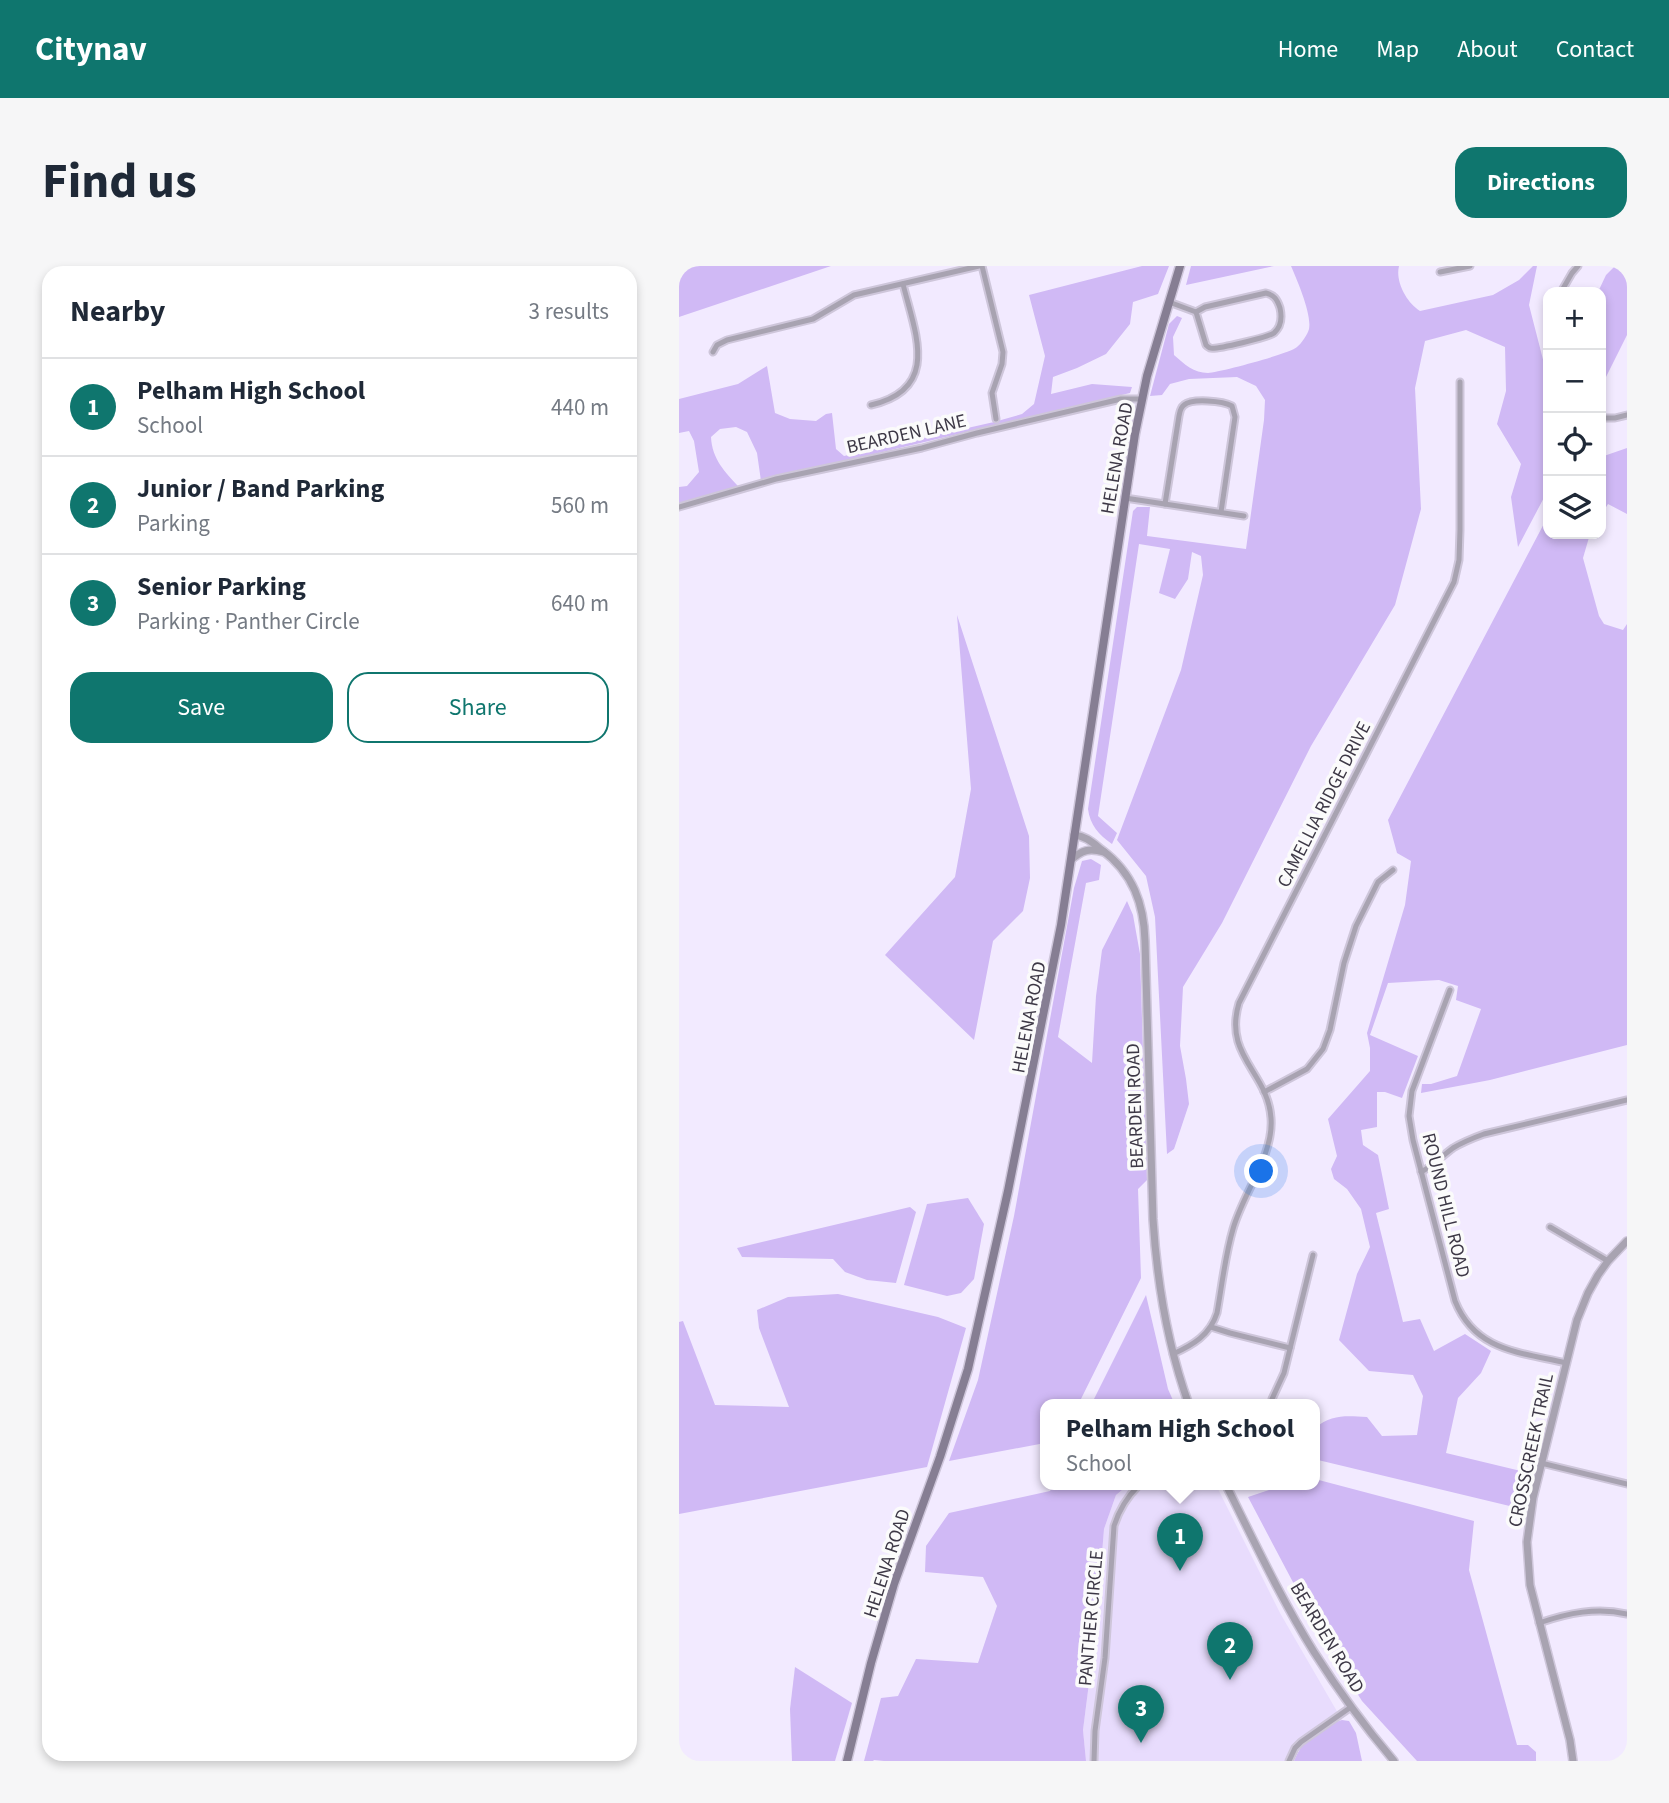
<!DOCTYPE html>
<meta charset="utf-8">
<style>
:root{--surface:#fff;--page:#f6f6f7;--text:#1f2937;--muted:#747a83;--line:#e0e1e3;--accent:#0f766e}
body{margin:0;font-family:"Source Sans 3",sans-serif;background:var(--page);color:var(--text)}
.controls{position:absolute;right:21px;top:21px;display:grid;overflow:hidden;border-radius:14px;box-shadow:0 4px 10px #0003}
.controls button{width:63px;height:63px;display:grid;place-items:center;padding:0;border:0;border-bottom:2px solid var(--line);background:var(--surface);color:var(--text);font:35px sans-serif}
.you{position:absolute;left:583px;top:906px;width:24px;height:24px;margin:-18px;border:5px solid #fff;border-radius:50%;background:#1a73e8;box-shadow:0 0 0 10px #1a73e833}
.badge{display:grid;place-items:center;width:46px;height:46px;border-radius:50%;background:var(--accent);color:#fff;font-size:23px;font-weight:700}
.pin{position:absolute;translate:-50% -58px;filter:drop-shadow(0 2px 4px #0008)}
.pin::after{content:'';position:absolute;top:37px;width:24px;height:21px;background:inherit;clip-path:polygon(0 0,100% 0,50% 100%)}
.popup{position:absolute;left:361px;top:1133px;width:280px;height:91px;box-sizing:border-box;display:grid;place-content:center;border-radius:14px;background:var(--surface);filter:drop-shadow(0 2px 5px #0005);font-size:23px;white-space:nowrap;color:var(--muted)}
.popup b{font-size:26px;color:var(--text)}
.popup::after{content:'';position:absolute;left:50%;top:100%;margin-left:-14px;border:14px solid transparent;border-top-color:var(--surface)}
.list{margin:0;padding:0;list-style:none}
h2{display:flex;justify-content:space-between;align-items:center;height:91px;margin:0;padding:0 28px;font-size:30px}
h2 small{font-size:23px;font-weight:400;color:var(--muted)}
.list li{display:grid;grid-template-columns:46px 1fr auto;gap:21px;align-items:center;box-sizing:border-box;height:98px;padding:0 28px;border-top:2px solid var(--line)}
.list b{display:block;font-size:26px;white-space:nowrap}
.list p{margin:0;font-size:23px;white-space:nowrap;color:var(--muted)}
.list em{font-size:23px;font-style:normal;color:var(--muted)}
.actions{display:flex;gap:14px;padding:21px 28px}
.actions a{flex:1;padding:16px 0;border:2px solid var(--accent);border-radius:21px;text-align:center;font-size:24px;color:var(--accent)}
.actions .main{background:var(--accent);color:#fff}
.icon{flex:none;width:38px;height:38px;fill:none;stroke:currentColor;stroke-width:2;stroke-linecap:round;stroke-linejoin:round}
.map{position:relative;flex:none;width:948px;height:1495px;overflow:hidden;border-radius:21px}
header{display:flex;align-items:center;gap:42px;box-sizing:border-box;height:98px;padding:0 35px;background:var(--accent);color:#fff}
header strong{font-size:33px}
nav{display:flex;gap:38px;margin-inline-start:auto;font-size:24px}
.intro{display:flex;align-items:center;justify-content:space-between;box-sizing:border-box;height:168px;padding:0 42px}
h1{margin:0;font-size:49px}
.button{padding:18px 32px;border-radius:21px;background:var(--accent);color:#fff;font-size:24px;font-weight:700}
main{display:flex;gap:42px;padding:0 42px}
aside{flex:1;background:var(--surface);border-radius:21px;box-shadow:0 4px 10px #0003}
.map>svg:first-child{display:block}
.built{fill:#e8dcfd}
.green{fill:#d0b9f5}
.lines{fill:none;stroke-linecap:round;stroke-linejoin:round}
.minor-casing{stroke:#cec6da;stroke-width:9}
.tertiary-casing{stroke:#cec6da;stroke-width:10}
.secondary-casing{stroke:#cec6da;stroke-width:11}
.minor{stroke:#a8a3b1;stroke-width:5}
.tertiary{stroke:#a8a3b1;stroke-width:7}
.secondary{stroke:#867e93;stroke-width:8}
.labels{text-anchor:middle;stroke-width:7;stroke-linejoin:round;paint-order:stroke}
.street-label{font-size:19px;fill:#3d3846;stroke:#fbfbfb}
</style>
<header>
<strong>Citynav</strong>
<nav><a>Home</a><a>Map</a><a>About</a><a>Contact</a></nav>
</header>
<div class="intro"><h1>Find us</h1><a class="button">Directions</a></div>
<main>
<aside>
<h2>Nearby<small>3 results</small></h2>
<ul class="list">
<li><span class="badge">1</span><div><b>Pelham High School</b><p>School</p></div><em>440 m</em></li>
<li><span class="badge">2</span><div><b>Junior / Band Parking</b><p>Parking</p></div><em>560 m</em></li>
<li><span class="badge">3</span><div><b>Senior Parking</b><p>Parking · Panther Circle</p></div><em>640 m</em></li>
</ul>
<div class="actions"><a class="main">Save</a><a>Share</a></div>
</aside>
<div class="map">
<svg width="948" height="1495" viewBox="0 0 948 1495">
<rect width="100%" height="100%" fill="#f2eaff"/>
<path class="built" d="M 449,1219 L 537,1219 L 601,1347 L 663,1454 L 653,1456 L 620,1481 L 615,1495 L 407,1495 L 404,1464 L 417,1362 L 425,1263 L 437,1229 Z"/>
<g class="green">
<path d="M 0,0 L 152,0 L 0,51 Z"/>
<path d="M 463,0 L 490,0 L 479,28 L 454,36 L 451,58 L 427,88 L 398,102 L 374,111 L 372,128 L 413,118 L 453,121 L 451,127 L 82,215 L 78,187 L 68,166 L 57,161 L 41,163 L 32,171 C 33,193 46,206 60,221 L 0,238 L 0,221 L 8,220 L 20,206 L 15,175 L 10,165 L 0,167 L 0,133 L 59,118 L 88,100 L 96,147 L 111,153 L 137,155 L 147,148 L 153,147 L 157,183 L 165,190 L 315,156 L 343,148 L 355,138 L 366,90 L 350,29 Z"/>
<path d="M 512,0 L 595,0 L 507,19 Z"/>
<path d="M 612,0 L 720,0 C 716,16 728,37 741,45 L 814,29 L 840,14 L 854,0 L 858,0 L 850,39 L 869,113 L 869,224 L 839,281 L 832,231 L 842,198 L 818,158 L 827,125 L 826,81 L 787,64 L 746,75 L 736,122 L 742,243 L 716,339 L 632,480 L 543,657 L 504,721 L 501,780 L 507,813 L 510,838 L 495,883 L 488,888 L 476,651 L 467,610 L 438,574 L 502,404 L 524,309 L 522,290 L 513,286 L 509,313 L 496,333 L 480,327 L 491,283 L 460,278 L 419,550 L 438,567 L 433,578 C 420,569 411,559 409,543 L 454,245 L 458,241 L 471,241 L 468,270 L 567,283 L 585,154 L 586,134 L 577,120 L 558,111 L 510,113 L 491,118 L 483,129 L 471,130 L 490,58 L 498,50 L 503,52 L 494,71 L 495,89 C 505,98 515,107 529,107 C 541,106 610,88 618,81 C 622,78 629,68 630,63 C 633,48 618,14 612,0 Z"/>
<path d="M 936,0 L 948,0 L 948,69 L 926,113 L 922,96 L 922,26 L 919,26 L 927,9 Z"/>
<path d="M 948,182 L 948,248 L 929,238 L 922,249 L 922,191 Z"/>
<path d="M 869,250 L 869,268 L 911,268 L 904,292 L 920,350 L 925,358 L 944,364 L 948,358 L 948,779 L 811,814 L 742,827 L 743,818 L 752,818 L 778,810 L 802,743 L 777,734 L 779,720 L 760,714 L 709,717 L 691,769 L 739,790 L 723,832 L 706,826 L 698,826 L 698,861 L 682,864 L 684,879 L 699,889 L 710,943 L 697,947 L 724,1056 L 741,1053 L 755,1085 L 786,1068 L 812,1085 L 802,1107 L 779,1132 L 767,1187 L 846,1206 L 839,1242 L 639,1194 L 636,1187 L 636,1162 C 653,1148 667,1150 688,1151 L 703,1170 L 738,1169 L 744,1130 L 734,1109 L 690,1105 L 660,1074 L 678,1008 L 691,981 L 682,943 L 668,923 L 655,913 L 652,903 L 658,890 L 649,853 L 691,805 L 691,782 L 688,767 L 726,639 L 732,595 L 718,587 L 709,554 Z"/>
<path d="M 278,349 L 350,570 L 351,612 L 344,645 L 314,675 L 295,774 L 206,689 L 276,611 L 292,523 Z"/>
<path d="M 412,593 L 422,599 L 420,614 L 407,617 L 379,771 L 413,797 L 417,730 L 423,684 L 448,635 L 454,649 L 461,688 L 468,914 L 459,923 L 462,1012 L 399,1139 L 366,1139 L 366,1177 L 270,1195 L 299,1114 L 335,950 L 395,622 L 403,595 Z"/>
<path d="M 289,932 L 305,958 L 295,1013 L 282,1027 L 268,1030 L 225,1019 L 248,938 Z"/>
<path d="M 231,941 L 237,946 L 217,1017 L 188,1014 L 166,1006 L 154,993 L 63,991 L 58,982 Z"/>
<path d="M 159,1028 L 259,1051 L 287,1062 L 248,1201 L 0,1248 L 0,1056 L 4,1055 L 36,1139 L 110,1141 L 80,1062 L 78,1044 L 109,1031 Z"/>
<path d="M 467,1029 L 489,1123 L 496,1139 L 412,1139 Z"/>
<path d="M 636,1213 L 795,1255 L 790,1304 L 838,1479 L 849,1479 L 857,1486 L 857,1495 L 738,1495 L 683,1435 L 644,1373 L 569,1231 L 590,1224 L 593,1219 L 636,1219 Z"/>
<path d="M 375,1219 L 449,1219 L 437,1229 L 425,1263 L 417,1362 L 404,1464 L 407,1495 L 205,1495 L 195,1494 L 194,1495 L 185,1495 L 202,1432 L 219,1430 L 237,1393 L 299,1397 L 318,1340 L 304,1311 L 246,1306 L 247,1280 L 270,1247 L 371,1225 Z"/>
<path d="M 116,1401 L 173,1437 L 156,1495 L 113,1495 L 111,1443 Z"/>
<path d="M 663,1454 L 670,1455 L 677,1467 L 683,1495 L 615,1495 C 623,1474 641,1460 663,1454 Z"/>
</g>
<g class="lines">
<defs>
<g id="minor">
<path d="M 303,0 L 324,86 L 323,98 L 313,127 L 317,153"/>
<path d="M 761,6 L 791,0"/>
<path d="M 882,26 L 893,7 L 899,0"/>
<path d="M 587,27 C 595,29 598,33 601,42 C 603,51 603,60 595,67 C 590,71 537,84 531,82 C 529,81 528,80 527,79 L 517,46 L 526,41 Z"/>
<path d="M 490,36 L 517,46"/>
<path d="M 34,86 L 38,79 L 48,74 L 134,53 L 175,29 L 300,0"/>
<path d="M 192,139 C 262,123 236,67 224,18"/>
<path d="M 922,152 L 936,152 L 948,149"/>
<path d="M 446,232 L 565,250"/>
<path d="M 486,238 L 500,150 C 501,146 501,142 505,139 C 513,132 544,135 553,140 L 556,151 L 542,246"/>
<path d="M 0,241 L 97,213 L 243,182 L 298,167 L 442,133 L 463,133"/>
<path d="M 771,724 L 733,825 L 730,850 L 734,874 L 776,1035 C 796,1085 840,1086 887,1097"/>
<path d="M 585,826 L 628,803 L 644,783 L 651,764 L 665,697 L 677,660 L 699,616 L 714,604"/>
<path d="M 742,906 C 754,900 763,890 774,882 C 784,876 794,872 805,868 L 948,834"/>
<path d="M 871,961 L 929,995"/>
<path d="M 532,1061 L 551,1067 L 611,1082"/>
<path d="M 494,1088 C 514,1079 531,1069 538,1047 C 543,1019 546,990 554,963 C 564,927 595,889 592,852 C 589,806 544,790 560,737 L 775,316 L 780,294 L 781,264 L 781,116"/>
<path d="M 593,1133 L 605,1107 L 634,989"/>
<path d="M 862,1197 L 948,1218"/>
<path d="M 860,1357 C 889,1347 918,1341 948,1348"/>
<path d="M 415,1495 L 416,1465 L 426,1392 L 435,1260 C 440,1244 448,1231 460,1219"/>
<path d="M 610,1495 L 616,1482 L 622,1476 L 672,1441"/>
</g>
<g id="tertiary">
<path d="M 395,569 C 407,570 414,577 423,584 C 454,607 465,638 466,675 L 474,953 C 478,1017 488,1078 510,1139"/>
<path d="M 392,594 C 403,584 410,582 425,586"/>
<path d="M 547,1219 C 575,1275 602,1333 635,1386 C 659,1424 686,1461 715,1495"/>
<path d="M 894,1495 L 891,1474 L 851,1319 L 848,1276 L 854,1232 L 898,1054 L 909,1027 L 919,1009 L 929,995 L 948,975"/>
</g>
<path id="secondary" d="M 168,1495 L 192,1397 L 215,1318 L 261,1191 L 289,1103 L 329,925 L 382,659 L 456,168 L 468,110 L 501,0"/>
</defs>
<use href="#minor" class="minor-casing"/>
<use href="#tertiary" class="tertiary-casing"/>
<use href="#secondary" class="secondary-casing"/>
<use href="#minor" class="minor"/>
<use href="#tertiary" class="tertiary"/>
<use href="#secondary" class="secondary"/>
</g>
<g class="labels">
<g class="street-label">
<text transform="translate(227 167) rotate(-13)" y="7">BEARDEN LANE</text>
<text transform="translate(437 192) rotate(-80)" y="7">HELENA ROAD</text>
<text transform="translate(644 538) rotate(-63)" y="7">CAMELLIA RIDGE DRIVE</text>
<text transform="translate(349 751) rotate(-79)" y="7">HELENA ROAD</text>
<text transform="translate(455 840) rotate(-92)" y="7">BEARDEN ROAD</text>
<text transform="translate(768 939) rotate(76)" y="7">ROUND HILL ROAD</text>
<text transform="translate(851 1184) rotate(-78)" y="7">CROSSCREEK TRAIL</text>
<text transform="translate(207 1297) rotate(-72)" y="7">HELENA ROAD</text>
<text transform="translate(411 1352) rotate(-85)" y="7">PANTHER CIRCLE</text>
<text transform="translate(649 1371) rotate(59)" y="7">BEARDEN ROAD</text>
</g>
</g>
</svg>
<div class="controls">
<button>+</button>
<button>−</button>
<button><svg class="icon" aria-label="locate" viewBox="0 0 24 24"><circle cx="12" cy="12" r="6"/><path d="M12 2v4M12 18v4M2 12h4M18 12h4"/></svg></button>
<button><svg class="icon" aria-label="layers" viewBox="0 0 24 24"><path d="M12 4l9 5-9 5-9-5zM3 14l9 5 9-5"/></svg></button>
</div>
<div class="you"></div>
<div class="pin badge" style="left:501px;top:1305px">1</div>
<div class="popup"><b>Pelham High School</b>School</div>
<div class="pin badge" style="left:551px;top:1414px">2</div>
<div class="pin badge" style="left:462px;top:1477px">3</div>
</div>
</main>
